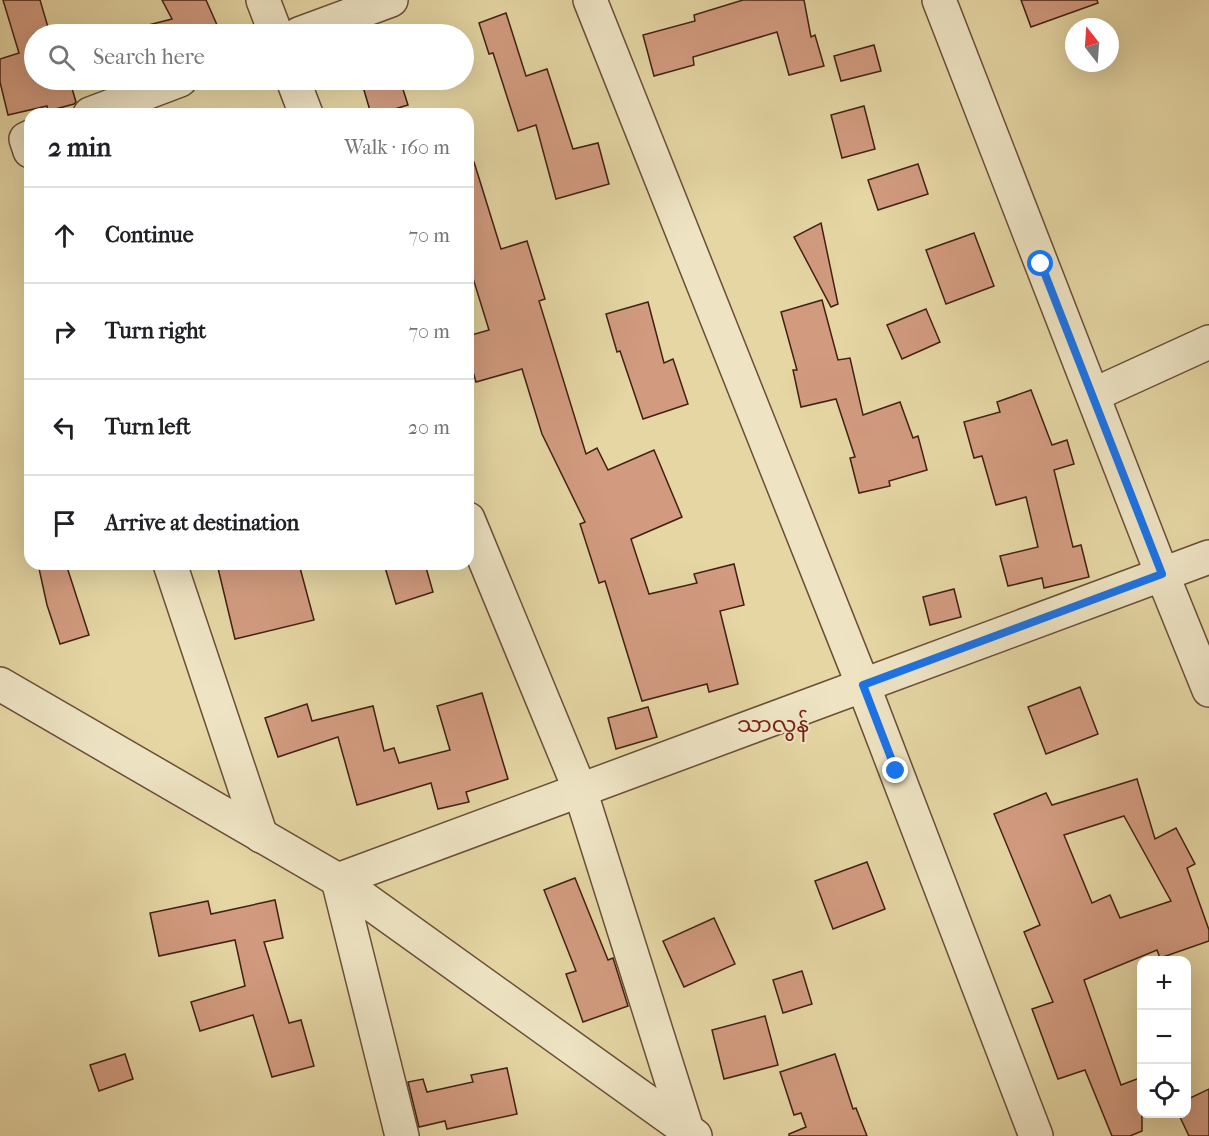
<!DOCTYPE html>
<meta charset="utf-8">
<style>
:root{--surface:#fff;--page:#f2f2f2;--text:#202124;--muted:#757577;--line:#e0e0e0}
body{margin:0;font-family:"IM FELL French Canon","Noto Sans Myanmar",serif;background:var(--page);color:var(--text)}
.controls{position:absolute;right:18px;bottom:18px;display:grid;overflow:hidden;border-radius:12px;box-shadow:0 6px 24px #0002}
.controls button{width:54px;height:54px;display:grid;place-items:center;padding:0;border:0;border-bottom:2px solid var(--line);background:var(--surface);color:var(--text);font:30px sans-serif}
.compass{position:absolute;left:1065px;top:18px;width:54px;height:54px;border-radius:50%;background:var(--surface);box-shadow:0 6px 24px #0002;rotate:343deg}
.stop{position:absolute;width:18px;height:18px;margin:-14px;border:4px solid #1a73e8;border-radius:50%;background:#fff}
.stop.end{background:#1a73e8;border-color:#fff;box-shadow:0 2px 6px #0008}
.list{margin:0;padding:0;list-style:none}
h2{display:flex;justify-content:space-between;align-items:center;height:78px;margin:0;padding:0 24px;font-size:26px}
h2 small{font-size:20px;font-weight:400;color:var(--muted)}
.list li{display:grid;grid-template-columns:39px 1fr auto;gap:18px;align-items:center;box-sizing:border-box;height:96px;padding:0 24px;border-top:2px solid var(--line)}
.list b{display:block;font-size:22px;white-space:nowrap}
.list em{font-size:20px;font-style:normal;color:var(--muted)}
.icon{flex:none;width:33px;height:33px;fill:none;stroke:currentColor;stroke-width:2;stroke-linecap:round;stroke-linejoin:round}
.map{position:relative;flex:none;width:1209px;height:1136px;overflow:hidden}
.search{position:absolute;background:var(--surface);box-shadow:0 6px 24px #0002;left:24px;top:24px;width:450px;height:66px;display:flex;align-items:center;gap:15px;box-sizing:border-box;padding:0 21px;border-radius:33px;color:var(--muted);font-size:22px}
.panel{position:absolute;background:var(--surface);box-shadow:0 6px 24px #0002;left:24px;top:108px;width:450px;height:462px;border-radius:18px}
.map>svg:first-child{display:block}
.building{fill:#d29b80;stroke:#412013;stroke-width:1.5;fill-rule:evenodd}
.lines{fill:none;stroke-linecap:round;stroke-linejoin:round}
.street-casing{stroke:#6a4e37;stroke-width:36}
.street{stroke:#eee4c4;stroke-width:33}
.route{stroke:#1a73e8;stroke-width:8}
.labels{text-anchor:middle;stroke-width:4.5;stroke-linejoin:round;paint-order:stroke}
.quarter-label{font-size:22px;fill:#7a1f14;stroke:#eee4c4}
</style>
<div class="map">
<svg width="1209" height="1136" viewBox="0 0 1209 1136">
<rect width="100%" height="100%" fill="#e5d6a4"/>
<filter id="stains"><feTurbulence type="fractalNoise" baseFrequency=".00333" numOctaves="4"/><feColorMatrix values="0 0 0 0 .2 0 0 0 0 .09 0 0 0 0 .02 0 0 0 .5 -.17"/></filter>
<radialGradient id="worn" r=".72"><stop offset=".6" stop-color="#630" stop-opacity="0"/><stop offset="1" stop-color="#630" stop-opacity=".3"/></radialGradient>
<g class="building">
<path d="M 3,0 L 40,0 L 50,34 L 34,34 L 34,80 L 90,80 L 71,85 L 76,102 L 74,104 L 48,111 L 47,106 L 8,115 L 0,82 L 0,59 L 19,53 Z"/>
<path d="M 162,0 L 206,0 L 221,34 L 113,34 L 172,19 Z"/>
<path d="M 743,0 L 804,0 L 811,37 L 815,35 L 824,66 L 789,75 L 777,32 L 693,57 L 694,65 L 654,76 L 643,35 L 695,21 L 694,15 Z"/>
<path d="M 1021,0 L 1097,0 L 1098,3 L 1031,27 Z"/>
<path d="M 506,13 L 526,76 L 547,69 L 573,149 L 598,143 L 609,184 L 556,199 L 536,125 L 518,131 L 493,53 L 489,54 L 479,23 Z"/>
<path d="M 874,45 L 881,71 L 841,81 L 834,56 Z"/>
<path d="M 361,80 L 400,80 L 408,105 L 378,114 L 371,114 Z"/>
<path d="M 864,106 L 875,149 L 842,158 L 831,115 Z"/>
<path d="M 474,162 L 501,249 L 527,241 L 545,299 L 539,301 L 586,454 L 597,448 L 608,470 L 654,450 L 682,517 L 631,539 L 649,594 L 697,583 L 694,574 L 734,564 L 744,605 L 720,611 L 738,684 L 709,692 L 707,684 L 642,701 L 605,581 L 599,583 L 580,524 L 585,522 L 542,434 L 522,369 L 476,382 L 468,354 L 468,336 L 489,330 L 468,262 L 468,163 Z"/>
<path d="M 918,164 L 928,194 L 878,210 L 868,180 Z"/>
<path d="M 821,223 L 838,304 L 831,307 L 794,237 Z"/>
<path d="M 974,233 L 994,286 L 946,304 L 926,250 Z"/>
<path d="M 822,300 L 838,360 L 850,358 L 863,415 L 900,402 L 913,438 L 918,436 L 927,470 L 889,481 L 890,486 L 859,493 L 850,458 L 855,457 L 836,399 L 801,407 L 793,370 L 797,370 L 781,312 Z"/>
<path d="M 648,302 L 664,363 L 673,359 L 688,404 L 643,419 L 620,351 L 617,352 L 606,314 Z"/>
<path d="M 926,309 L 940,342 L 902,359 L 887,325 Z"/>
<path d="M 1031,390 L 1052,445 L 1067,440 L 1074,464 L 1054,470 L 1073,547 L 1081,545 L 1089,577 L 1044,588 L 1042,578 L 1008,586 L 1000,556 L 1038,547 L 1026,497 L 996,505 L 982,456 L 974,458 L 964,422 L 1000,412 L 997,402 Z"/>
<path d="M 38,564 L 66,564 L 89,635 L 60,644 L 47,605 Z"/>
<path d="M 217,564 L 299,564 L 314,620 L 235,639 Z"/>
<path d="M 384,564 L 425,564 L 433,592 L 396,604 Z"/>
<path d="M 954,589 L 961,617 L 930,625 L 923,597 Z"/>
<path d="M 1080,687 L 1098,734 L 1046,754 L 1028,707 Z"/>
<path d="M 482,693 L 508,779 L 466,792 L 469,802 L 438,809 L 431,783 L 357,805 L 338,737 L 278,757 L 265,718 L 307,704 L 312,721 L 373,706 L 384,751 L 394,748 L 399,763 L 450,750 L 437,706 Z"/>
<path d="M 648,707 L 657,737 L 616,749 L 608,718 Z"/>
<path d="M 1137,779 L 1155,839 L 1176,828 L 1195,864 L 1187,868 L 1209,930 L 1209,941 L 1160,958 L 1157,950 L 1084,980 L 1121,1085 L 1142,1077 L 1142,1131 L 1130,1136 L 1112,1136 L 1085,1070 L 1058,1079 L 1032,1009 L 1053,1002 L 1024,932 L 1040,925 L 994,814 L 1046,793 L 1052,805 ZM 1124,816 L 1171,901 L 1120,918 L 1110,895 L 1092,903 L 1064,835 Z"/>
<path d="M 867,862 L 885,909 L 833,929 L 815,881 Z"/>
<path d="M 575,878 L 608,960 L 613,958 L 628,1006 L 583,1022 L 566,974 L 576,971 L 544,890 Z"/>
<path d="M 275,900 L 283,938 L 264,942 L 289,1023 L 301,1020 L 314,1066 L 272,1077 L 253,1015 L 200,1031 L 191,1002 L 245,986 L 235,940 L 159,956 L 150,913 L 208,901 L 211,914 Z"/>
<path d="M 714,918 L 735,964 L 684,987 L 663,941 Z"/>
<path d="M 802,971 L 812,1004 L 783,1013 L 773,980 Z"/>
<path d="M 765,1016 L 778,1065 L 724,1079 L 712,1030 Z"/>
<path d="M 125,1054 L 133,1079 L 99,1091 L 90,1065 Z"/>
<path d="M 835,1054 L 853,1109 L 856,1108 L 867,1136 L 789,1136 L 789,1134 L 806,1127 L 801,1113 L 794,1115 L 780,1072 Z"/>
<path d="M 507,1068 L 517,1114 L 447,1129 L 445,1121 L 419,1127 L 408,1082 L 423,1079 L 427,1092 L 473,1082 L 471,1075 Z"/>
<path d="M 1209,1089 L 1209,1136 L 1189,1136 L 1178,1113 L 1186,1113 L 1186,1100 Z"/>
</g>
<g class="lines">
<defs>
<g id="street">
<path d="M 263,0 L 276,34"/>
<path d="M 590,0 L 863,685 L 1036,1136"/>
<path d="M 939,0 L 1162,574 L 1209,690"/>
<path d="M 299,34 L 391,0"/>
<path d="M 293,80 L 306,114"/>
<path d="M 90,114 L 180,80"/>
<path d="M 30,137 L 26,139 L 30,151"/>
<path d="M 1093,395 L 1209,342"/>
<path d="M 468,519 L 580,790 L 689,1136"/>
<path d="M 170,564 L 261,836"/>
<path d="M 0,684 L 338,880 L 695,1136"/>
<path d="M 402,1136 L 338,880 L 1209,557"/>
</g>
</defs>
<use href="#street" class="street-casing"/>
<use href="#street" class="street"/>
</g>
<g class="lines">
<path class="route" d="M 896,771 L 863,685 L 1162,574 L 1041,264"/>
</g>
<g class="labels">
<g class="quarter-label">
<text x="773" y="732">သာလွန်</text>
</g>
</g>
<rect width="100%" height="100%" filter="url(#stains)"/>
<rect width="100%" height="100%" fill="url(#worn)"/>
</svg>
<div class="controls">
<button>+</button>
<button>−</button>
<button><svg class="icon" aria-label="locate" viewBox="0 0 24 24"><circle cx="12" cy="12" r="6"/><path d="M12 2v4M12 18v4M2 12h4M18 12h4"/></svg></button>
</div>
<svg class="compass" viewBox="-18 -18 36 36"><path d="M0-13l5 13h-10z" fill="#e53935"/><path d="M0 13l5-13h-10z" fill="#757577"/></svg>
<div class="stop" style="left:1041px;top:264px"></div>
<div class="stop end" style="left:896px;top:771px"></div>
<div class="search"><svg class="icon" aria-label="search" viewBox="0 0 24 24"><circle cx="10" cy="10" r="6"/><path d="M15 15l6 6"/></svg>Search here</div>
<section class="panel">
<h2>2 min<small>Walk · 160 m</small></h2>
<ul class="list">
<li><svg class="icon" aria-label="ahead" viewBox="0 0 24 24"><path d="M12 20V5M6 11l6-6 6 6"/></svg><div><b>Continue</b></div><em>70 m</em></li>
<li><svg class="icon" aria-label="right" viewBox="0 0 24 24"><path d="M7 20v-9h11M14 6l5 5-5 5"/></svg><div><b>Turn right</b></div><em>70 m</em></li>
<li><svg class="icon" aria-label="left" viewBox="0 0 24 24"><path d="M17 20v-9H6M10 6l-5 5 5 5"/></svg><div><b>Turn left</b></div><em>20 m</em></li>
<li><svg class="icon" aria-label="arrive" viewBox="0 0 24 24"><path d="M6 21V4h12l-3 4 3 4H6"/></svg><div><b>Arrive at destination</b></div></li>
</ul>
</section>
</div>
